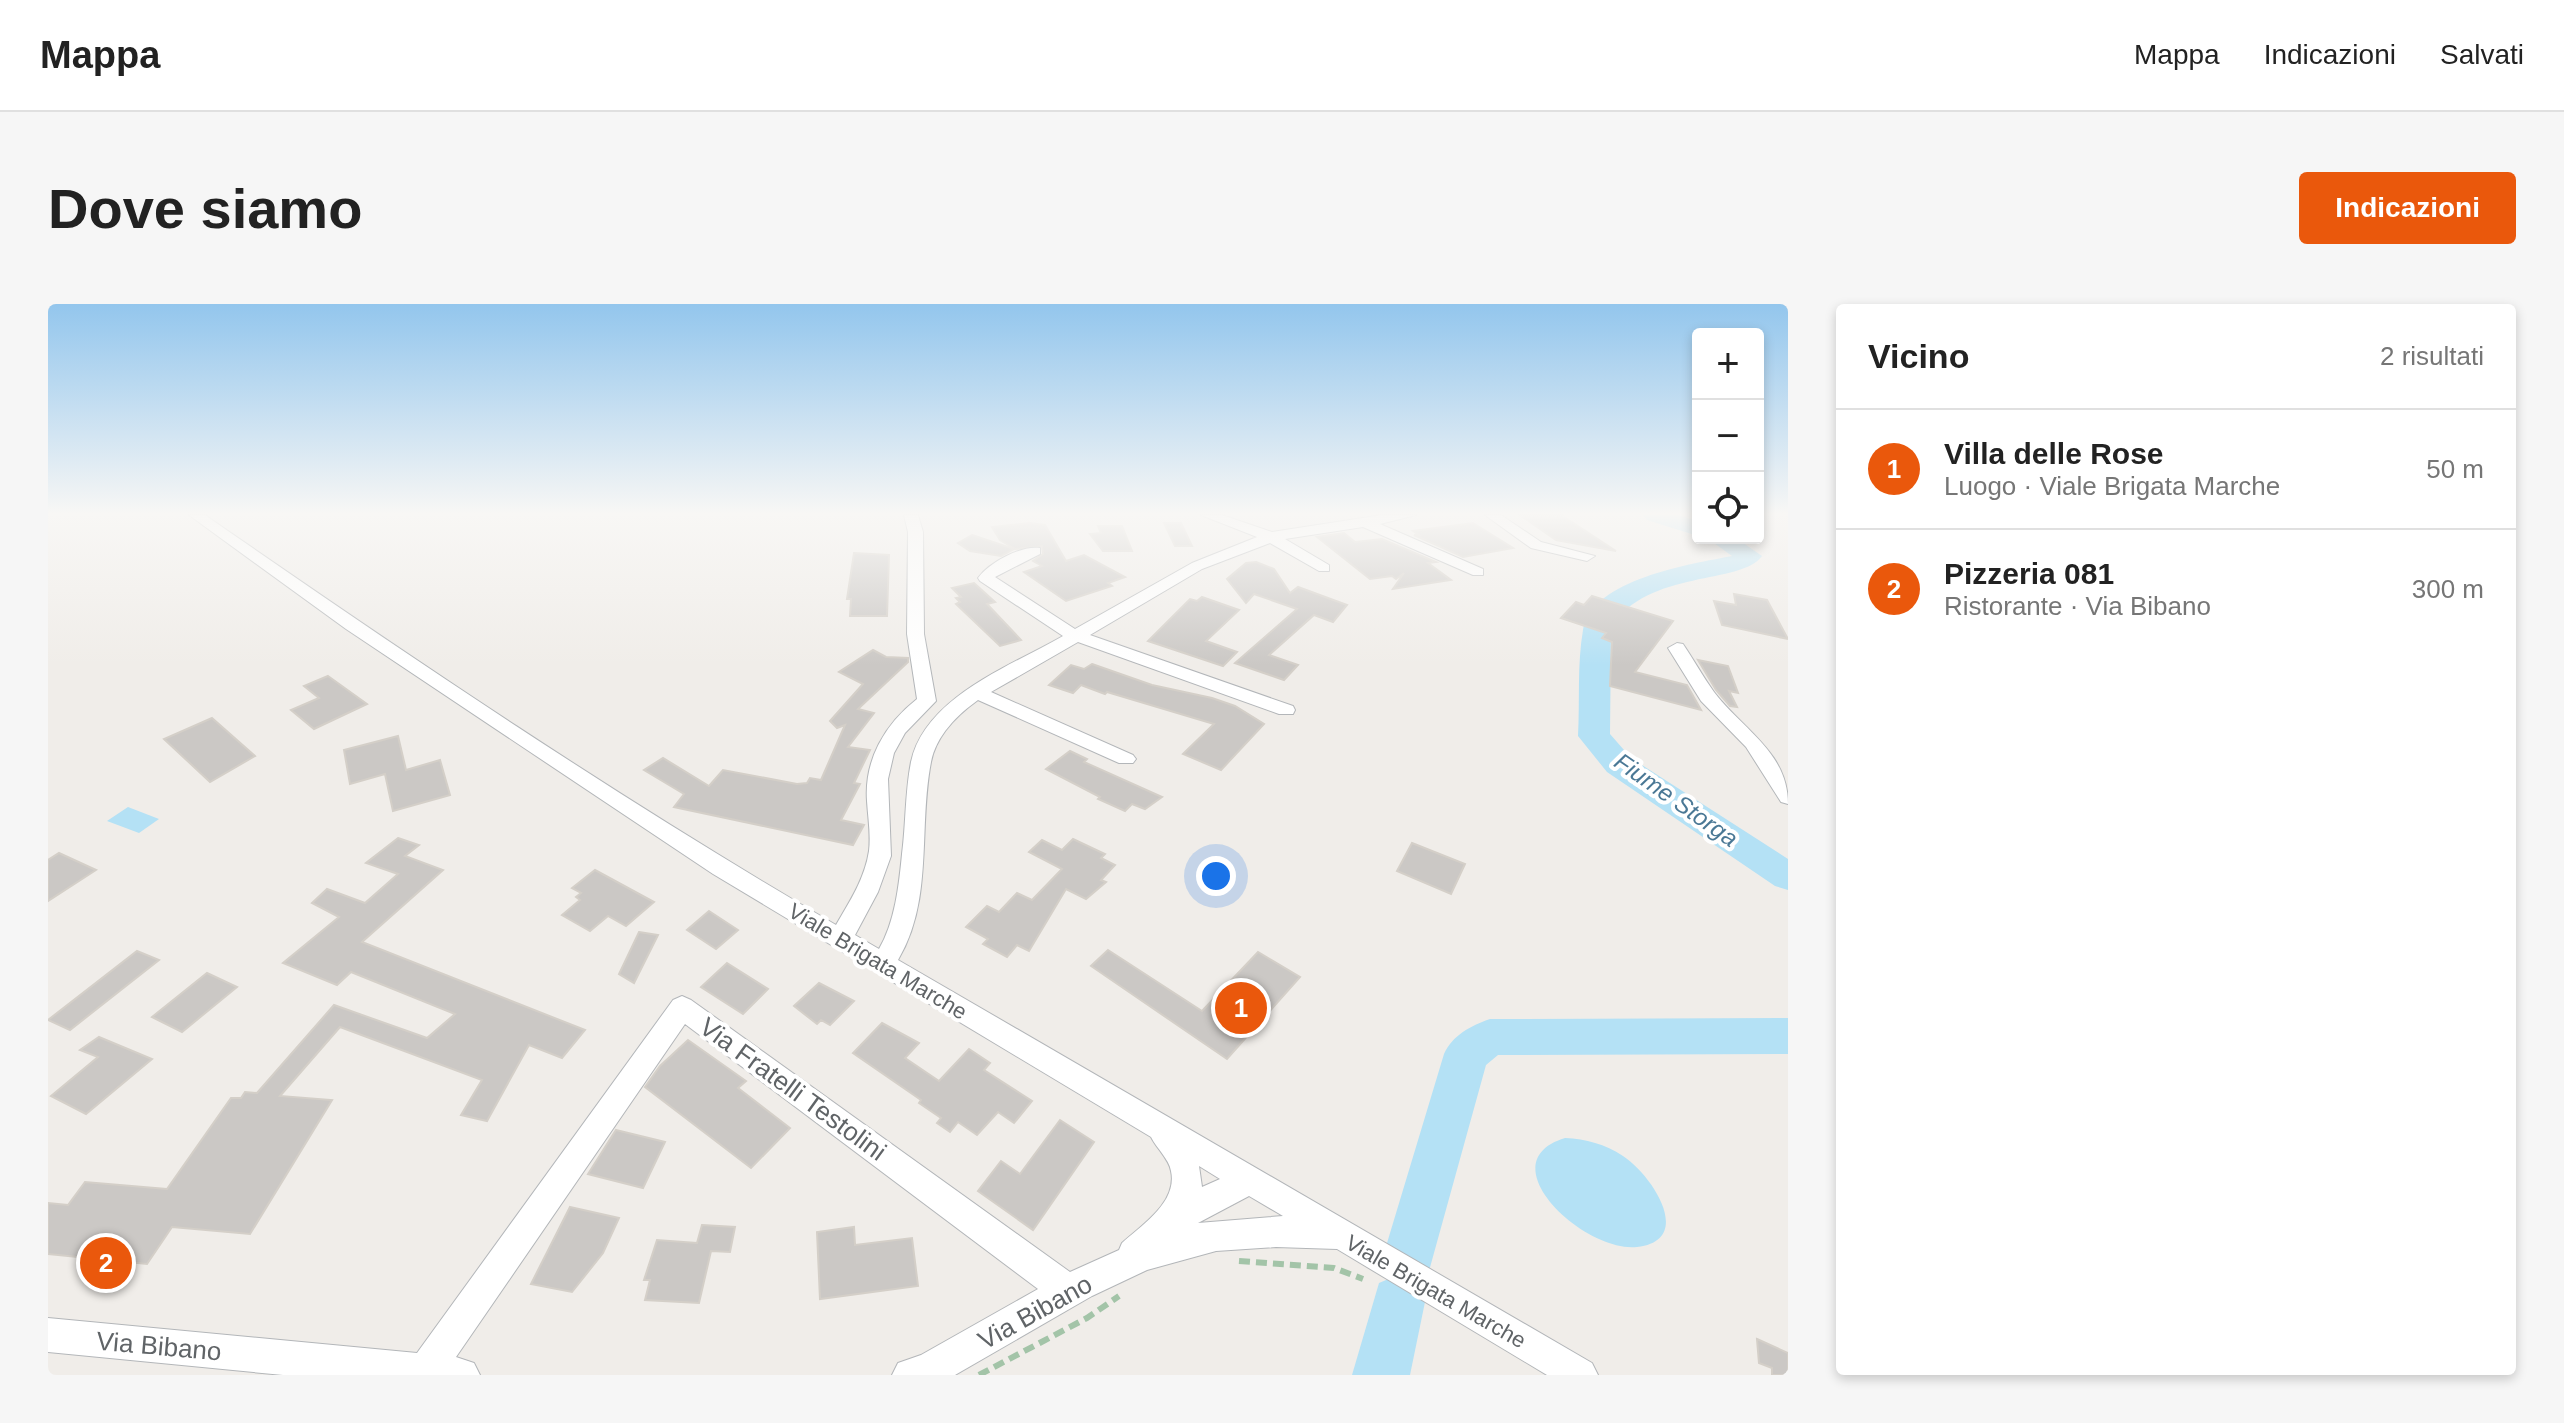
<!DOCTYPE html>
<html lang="it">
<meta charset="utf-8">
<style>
:root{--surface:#fff;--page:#f6f6f6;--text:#222;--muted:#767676;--line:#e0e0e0;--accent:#ea580c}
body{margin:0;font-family:Arial,sans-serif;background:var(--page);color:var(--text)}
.controls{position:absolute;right:24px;top:24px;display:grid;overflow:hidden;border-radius:8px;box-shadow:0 4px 12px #0003}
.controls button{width:72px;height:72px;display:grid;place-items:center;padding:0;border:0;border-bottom:2px solid var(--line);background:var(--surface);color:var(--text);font:40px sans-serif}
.you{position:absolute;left:1168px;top:572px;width:28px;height:28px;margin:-20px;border:6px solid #fff;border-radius:50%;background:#1a73e8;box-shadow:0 0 0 12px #1a73e833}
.badge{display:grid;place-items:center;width:52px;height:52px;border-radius:50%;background:var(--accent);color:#fff;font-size:26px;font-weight:700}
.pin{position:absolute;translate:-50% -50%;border:4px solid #fff;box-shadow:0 2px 8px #0006}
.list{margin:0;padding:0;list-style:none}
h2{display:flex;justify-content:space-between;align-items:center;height:104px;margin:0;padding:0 32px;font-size:34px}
h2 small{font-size:26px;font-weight:400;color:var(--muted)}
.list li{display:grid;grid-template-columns:52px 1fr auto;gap:24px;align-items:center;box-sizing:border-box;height:120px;padding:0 32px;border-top:2px solid var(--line)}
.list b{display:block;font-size:30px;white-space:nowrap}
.list p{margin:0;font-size:26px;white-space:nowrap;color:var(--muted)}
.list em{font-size:26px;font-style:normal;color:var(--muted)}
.icon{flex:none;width:44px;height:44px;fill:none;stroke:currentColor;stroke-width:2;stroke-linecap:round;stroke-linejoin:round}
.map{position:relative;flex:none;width:1740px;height:1071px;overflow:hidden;border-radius:8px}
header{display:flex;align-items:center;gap:48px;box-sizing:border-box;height:112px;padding:0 40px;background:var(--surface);border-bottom:2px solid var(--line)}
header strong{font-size:38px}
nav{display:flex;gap:44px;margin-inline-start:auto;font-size:28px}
.intro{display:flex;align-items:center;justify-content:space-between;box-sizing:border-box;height:192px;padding:0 48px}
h1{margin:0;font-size:56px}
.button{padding:20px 36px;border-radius:8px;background:var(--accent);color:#fff;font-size:28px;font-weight:700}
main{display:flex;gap:48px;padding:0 48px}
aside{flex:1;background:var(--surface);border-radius:8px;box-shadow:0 4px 12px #0003}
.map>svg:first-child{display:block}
.water{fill:#b4e1f5}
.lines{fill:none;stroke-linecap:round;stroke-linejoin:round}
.river{fill:#b4e1f5;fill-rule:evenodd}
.building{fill:#cbc8c5;stroke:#d4cfc8;stroke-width:2}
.minor-casing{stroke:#b3b6b9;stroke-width:2}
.path{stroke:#a3c4a8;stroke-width:6;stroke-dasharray:11 6;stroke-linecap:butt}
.minor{fill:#fff;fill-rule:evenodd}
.labels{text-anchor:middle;stroke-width:8;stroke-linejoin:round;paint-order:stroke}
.street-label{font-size:22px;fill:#606467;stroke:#fff}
.water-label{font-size:24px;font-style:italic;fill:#4a7895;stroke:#fff}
.near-street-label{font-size:26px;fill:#606467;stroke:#fff}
</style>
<header>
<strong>Mappa</strong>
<nav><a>Mappa</a><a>Indicazioni</a><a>Salvati</a></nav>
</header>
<div class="intro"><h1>Dove siamo</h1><a class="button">Indicazioni</a></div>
<main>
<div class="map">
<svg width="1740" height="1071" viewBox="0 0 1740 1071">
<rect width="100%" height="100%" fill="#f0ede9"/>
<g class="water">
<path d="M 80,503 L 111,515 L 91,529 L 59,517 Z"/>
<path d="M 1517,834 C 1538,835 1557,840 1575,852 C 1603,870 1648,936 1589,943 C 1536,949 1438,858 1517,834 Z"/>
</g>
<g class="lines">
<g class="river">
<path d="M 1595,211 L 1630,211 L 1650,217 L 1650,232 L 1599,216 Z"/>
<path d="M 1659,234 L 1688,234 L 1714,252 C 1694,281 1600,265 1563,323 L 1562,430 L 1583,454 L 1740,555 L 1740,586 L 1727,582 L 1559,468 L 1530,432 C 1532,398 1529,360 1535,326 C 1544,275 1643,260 1684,252 Z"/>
<path d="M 1740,714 L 1740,750 L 1450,751 L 1438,761 L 1381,967 L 1362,975 L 1343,967 L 1336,949 L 1396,750 C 1405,731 1422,722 1442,715 Z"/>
<path d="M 1350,971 L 1369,979 L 1377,998 L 1362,1071 L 1304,1071 L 1331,979 Z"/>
</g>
</g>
<g class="building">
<path d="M 1472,211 L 1513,211 L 1568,247 L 1508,236 Z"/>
<path d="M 982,219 L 997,221 L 1018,257 L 1036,251 L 1077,273 L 1060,279 L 1064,282 L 1018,297 L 976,268 L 994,262 L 985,257 L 995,250 L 994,242 L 967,245 L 952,236 L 944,223 Z"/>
<path d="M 1116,219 L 1133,219 L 1144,242 L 1127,242 Z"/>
<path d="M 1425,219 L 1465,244 L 1415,253 L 1366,231 L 1371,231 L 1365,227 Z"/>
<path d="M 1050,222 L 1074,222 L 1084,247 L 1055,247 L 1042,230 L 1053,229 Z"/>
<path d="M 1296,229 L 1307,238 L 1334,235 L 1388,258 L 1380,259 L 1403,276 L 1345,285 L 1356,269 L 1348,275 L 1344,272 L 1322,275 L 1269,233 Z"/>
<path d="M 924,231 L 966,245 L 953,252 L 922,247 L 910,239 Z"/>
<path d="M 806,249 L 841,251 L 839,312 L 802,312 L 803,295 L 799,295 Z"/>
<path d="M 1208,258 L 1226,265 L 1242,289 L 1250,283 L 1299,301 L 1285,318 L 1266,311 L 1221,351 L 1250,361 L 1236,376 L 1187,359 L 1249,305 L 1206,290 L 1198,299 L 1179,275 L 1198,259 Z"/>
<path d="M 926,279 L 947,298 L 939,300 L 973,336 L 952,342 L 908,300 L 912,298 L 908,294 L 913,293 L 904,284 Z"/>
<path d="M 1686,290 L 1719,296 L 1740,335 L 1674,321 L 1666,297 L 1688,301 Z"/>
<path d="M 1544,292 L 1625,317 L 1587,368 L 1639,381 L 1653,406 L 1562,382 L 1564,338 L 1554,334 L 1558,329 L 1513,314 L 1528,298 L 1536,301 Z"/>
<path d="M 1154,293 L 1191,306 L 1158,337 L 1189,348 L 1175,362 L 1100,337 L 1142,295 L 1149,297 Z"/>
<path d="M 825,346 L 838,353 L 860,354 L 860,358 L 810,405 L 826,409 L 800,443 L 822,446 L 806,479 L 812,480 L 793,516 L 816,521 L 805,541 L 626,503 L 636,490 L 596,466 L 615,454 L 661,482 L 675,466 L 749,480 L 759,479 L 762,474 L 773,476 L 797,421 L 789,424 L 782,417 L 815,380 L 791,368 Z"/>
<path d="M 1650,356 L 1680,362 L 1690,389 L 1681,387 L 1689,403 L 1682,402 L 1668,386 Z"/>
<path d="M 1044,360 L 1104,381 L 1164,394 L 1187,402 L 1216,420 L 1173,466 L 1135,450 L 1166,420 L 1059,388 L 1057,390 L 1033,381 L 1025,389 L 1001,381 L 1023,361 L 1036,365 Z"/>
<path d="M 280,372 L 319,400 L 266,425 L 243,406 L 271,394 L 256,382 Z"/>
<path d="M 164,414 L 207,452 L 162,478 L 116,435 Z"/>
<path d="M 350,432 L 358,466 L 392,456 L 402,491 L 345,507 L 337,470 L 302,480 L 296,446 Z"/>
<path d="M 1022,447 L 1039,455 L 1036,458 L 1114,493 L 1097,505 L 1084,500 L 1077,507 L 1050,495 L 1052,493 L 998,465 Z"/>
<path d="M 350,534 L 371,541 L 357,552 L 395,566 L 314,638 L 537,726 L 514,754 L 481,741 L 439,817 L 413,811 L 434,776 L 292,723 L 232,792 L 284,796 L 202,930 L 124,923 L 99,960 L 0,950 L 0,899 L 20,901 L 37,878 L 119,885 L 183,794 L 193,794 L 197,788 L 209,789 L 286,701 L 379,734 L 407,710 L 303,668 L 289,681 L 235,659 L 291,613 L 264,599 L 279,585 L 317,599 L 350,570 L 318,559 Z"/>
<path d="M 1025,535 L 1057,550 L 1053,554 L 1067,561 L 1053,576 L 1058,578 L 1038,595 L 1018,585 L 981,647 L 969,641 L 959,653 L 935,640 L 940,635 L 918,623 L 939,602 L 951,608 L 969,589 L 984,596 L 1014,565 L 981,548 L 994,536 L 1014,546 Z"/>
<path d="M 1364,539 L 1417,560 L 1403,590 L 1349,567 Z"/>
<path d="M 11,549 L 48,566 L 0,597 L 0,556 Z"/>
<path d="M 547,566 L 606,598 L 578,622 L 560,612 L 542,627 L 514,611 L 532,596 L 528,593 L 533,589 L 524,584 Z"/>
<path d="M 661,607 L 690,626 L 668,645 L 639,626 Z"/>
<path d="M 591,628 L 610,631 L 586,679 L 571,670 Z"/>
<path d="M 1060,646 L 1154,707 L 1210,648 L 1252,673 L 1179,755 L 1043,662 Z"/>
<path d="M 89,647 L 111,656 L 22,726 L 0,716 Z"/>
<path d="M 679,659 L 720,685 L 695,710 L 653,683 Z"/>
<path d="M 159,669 L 189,683 L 134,728 L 104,713 Z"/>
<path d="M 771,679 L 806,697 L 782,721 L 773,716 L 769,720 L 746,702 Z"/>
<path d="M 834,719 L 871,739 L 857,754 L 891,777 L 921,745 L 942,759 L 936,766 L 984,797 L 966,819 L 950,808 L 929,831 L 910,818 L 902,828 L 889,819 L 893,814 L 871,799 L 873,796 L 805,749 Z"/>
<path d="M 51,733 L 104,755 L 38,810 L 3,792 L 50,753 L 32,746 Z"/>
<path d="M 640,736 L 698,777 L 690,784 L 742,824 L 703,864 L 597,783 L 612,762 Z"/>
<path d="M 1012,816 L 1046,838 L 985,926 L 930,887 L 953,857 L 972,870 Z"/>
<path d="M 568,826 L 617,838 L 595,884 L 540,870 Z"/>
<path d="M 522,903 L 571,914 L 555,949 L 524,988 L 483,980 Z"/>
<path d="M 654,921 L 687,923 L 682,948 L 663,947 L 651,999 L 597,996 L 602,976 L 596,976 L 609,936 L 649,939 Z"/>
<path d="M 806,923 L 807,941 L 864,934 L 870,982 L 772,995 L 769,928 Z"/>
<path d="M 1709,1035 L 1740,1049 L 1740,1071 L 1724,1071 L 1724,1064 L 1711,1059 Z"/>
</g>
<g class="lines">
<defs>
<g id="minor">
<path d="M 141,211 L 157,211 C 363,354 572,495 788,621 C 802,597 817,574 821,547 C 823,530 820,514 819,497 C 816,456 837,420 869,395 L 859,330 L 860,228 L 856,211 L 870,211 L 875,228 L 876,330 L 888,397 L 857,429 L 846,449 L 840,475 L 843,552 L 830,588 L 807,631 L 831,645 C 847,618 851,581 854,550 C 858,520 857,488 863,458 C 877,393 963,362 1015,332 L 932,277 L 930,274 C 941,259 973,241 992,244 L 992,250 L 947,273 L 1027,325 L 1144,259 L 1209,233 L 1153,211 L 1174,211 L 1224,228 L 1334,211 L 1368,211 L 1332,220 L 1435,265 L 1435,271 L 1425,271 L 1315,223 L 1237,235 L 1281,261 L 1281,267 L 1271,267 L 1222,239 L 1154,265 L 1042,331 L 1245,402 L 1247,406 L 1245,410 L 1231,410 L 1030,338 L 943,388 L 1085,451 L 1088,455 L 1085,459 L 1071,459 L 930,396 C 909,411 888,432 883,458 C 870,524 886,596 850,656 L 1544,1059 L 1550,1071 L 1499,1071 L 1289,945 L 1228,943 L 1168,947 L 1099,966 L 1044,992 L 907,1071 L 844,1071 L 850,1059 L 873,1051 L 990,985 L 637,720 L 408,1053 L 426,1059 L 432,1071 L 235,1071 L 0,1048 L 0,1014 L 369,1049 L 625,696 L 634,692 L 643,696 L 1022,968 L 1071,946 L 1074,939 C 1094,921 1130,898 1123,867 C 1121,855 1109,845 1103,833 L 665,570 L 298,325 ZM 1151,862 L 1172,875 L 1154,883 ZM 1201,892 L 1235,912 L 1150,919 Z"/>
<path d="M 1437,211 L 1453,211 L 1493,238 L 1547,252 L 1539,257 L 1483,244 Z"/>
<path d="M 1629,339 L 1635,340 C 1646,356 1655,373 1666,388 C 1694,425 1740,448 1740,500 L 1733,498 L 1698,443 L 1653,397 L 1620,344 Z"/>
</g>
</defs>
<use href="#minor" class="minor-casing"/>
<g class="path">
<path d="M 1191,957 L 1286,964 L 1315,975"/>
<path d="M 931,1071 L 1039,1014 L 1071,992"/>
</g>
<use href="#minor" class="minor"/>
</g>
<linearGradient id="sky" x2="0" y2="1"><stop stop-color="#93c6ed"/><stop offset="0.58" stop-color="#f8f7f5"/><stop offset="1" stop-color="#f8f7f5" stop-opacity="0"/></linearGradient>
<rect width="1740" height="361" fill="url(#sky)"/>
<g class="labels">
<g class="street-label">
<text transform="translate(830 657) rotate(31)" y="8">Viale Brigata Marche</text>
<text transform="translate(1388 987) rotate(30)" y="8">Viale Brigata Marche</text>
</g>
<g class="water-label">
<text transform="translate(1628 496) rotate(35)" y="8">Fiume Storga</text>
</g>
<g class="near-street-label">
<text transform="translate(745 785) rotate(36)" y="9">Via Fratelli Testolini</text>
<text transform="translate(987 1008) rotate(-29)" y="9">Via Bibano</text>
<text transform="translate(111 1042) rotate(5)" y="9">Via Bibano</text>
</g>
</g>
</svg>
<div class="controls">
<button>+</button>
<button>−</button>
<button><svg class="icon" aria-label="locate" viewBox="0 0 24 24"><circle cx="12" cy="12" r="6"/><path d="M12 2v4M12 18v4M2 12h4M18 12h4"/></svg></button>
</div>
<div class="you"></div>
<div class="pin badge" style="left:1193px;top:704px">1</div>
<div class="pin badge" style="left:58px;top:959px">2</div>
</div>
<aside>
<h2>Vicino<small>2 risultati</small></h2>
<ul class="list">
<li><span class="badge">1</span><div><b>Villa delle Rose</b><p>Luogo · Viale Brigata Marche</p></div><em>50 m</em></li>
<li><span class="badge">2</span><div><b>Pizzeria 081</b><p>Ristorante · Via Bibano</p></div><em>300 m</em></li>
</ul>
</aside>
</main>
